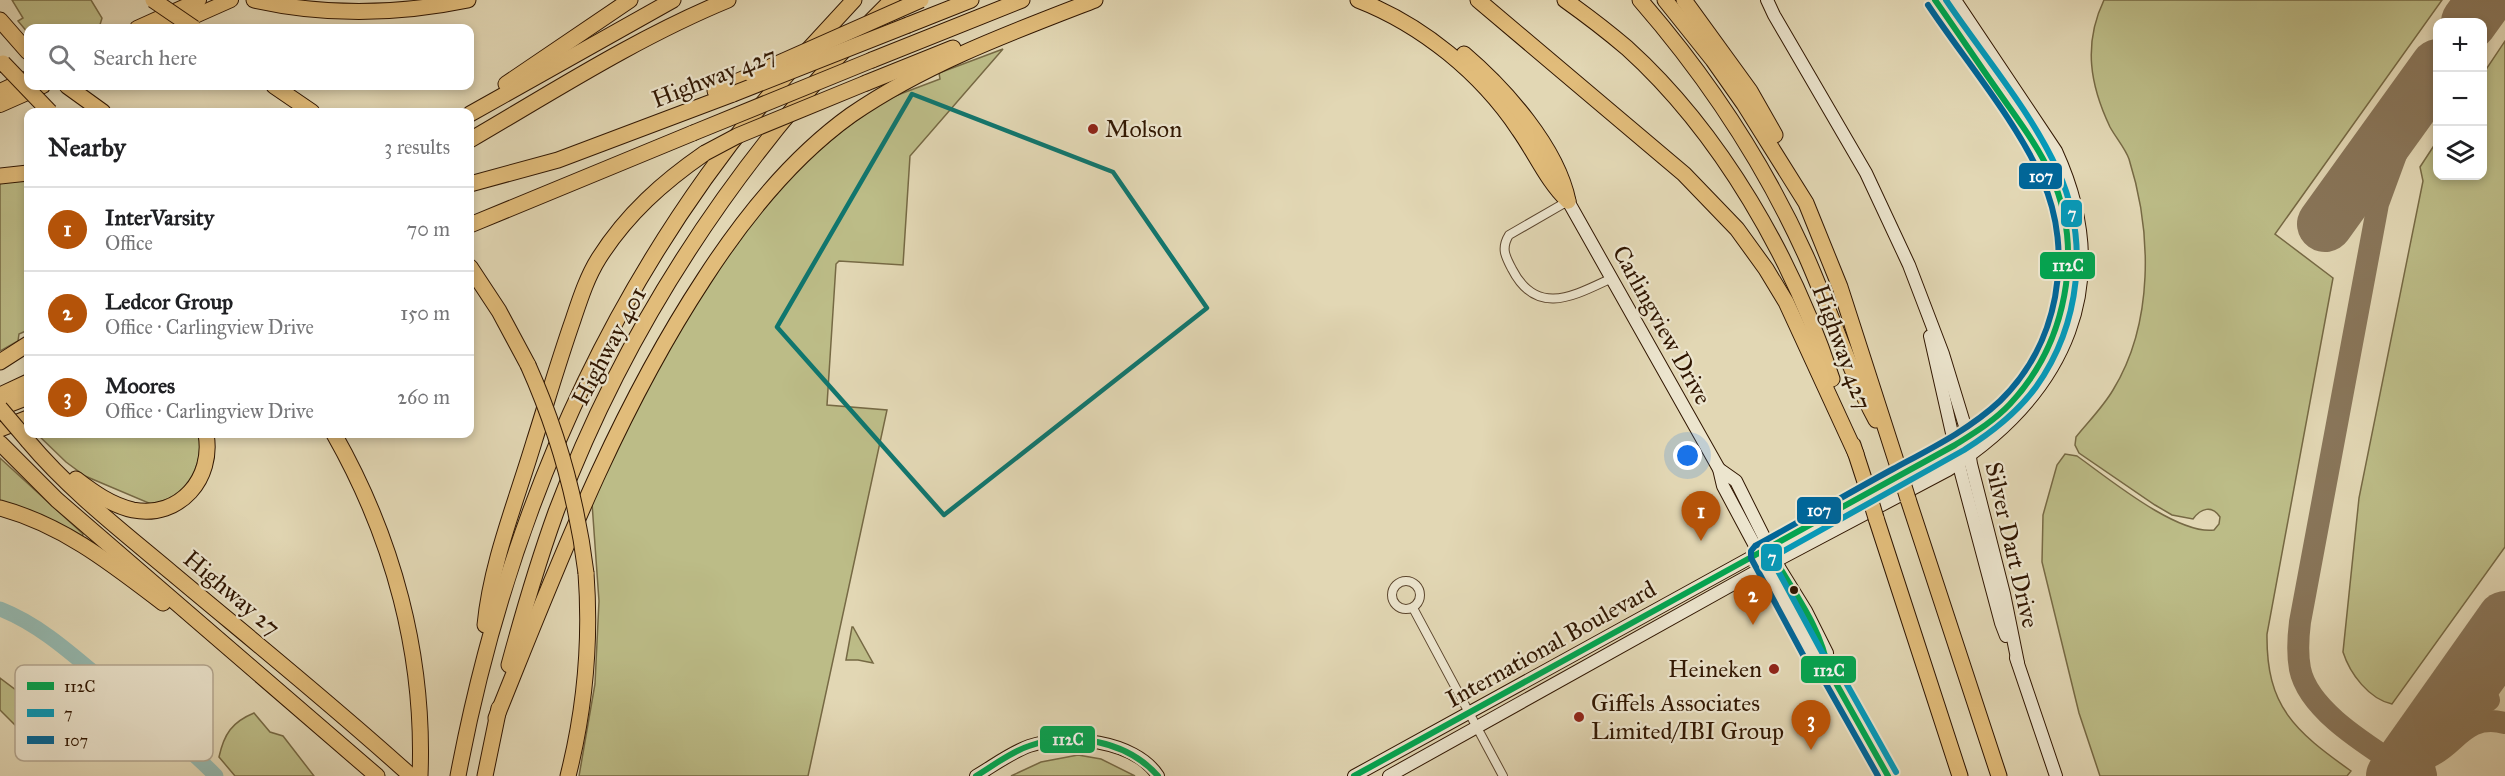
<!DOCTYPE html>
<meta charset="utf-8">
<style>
:root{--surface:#fff;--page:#f6f6f6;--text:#202124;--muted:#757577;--line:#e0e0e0;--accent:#b45309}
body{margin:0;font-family:"IM FELL Great Primer",serif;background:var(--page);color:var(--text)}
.controls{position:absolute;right:18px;top:18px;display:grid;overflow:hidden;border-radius:12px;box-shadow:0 3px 9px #0003}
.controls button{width:54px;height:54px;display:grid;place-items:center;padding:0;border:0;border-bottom:2px solid var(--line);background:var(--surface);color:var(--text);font:30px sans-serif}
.you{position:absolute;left:1688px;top:456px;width:21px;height:21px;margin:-15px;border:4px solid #fff;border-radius:50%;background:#1a73e8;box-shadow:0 0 0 9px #1a73e833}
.badge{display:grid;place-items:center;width:39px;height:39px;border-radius:50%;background:var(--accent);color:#fff;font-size:20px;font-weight:700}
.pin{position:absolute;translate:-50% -50px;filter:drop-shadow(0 2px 3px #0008)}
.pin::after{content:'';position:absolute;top:32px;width:21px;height:18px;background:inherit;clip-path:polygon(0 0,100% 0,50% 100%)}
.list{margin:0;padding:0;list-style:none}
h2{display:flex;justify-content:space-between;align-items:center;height:78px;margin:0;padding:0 24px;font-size:26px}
h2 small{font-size:20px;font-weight:400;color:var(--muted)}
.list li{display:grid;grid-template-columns:39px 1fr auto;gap:18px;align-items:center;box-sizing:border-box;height:84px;padding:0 24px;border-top:2px solid var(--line)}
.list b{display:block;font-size:22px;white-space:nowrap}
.list p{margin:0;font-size:20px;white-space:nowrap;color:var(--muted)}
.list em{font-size:20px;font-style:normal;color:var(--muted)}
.icon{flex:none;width:33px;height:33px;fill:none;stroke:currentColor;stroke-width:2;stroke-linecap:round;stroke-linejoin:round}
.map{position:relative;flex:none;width:2505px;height:776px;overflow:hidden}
.search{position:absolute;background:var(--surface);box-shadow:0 3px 9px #0003;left:24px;top:24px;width:450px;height:66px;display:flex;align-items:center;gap:15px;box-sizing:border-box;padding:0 21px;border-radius:12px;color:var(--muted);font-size:22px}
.panel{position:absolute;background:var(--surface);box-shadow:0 3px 9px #0003;left:24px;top:108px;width:450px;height:330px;border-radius:12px}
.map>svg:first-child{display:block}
.green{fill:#bcbc87;stroke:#766944;stroke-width:1.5}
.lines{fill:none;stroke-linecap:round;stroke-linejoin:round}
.stream{stroke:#6d786a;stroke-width:2}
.river{stroke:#95b9b0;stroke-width:15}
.taxiway{stroke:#89765a;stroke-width:22}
.runway{stroke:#89765a;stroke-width:56}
.street-casing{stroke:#5c462e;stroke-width:10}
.secondary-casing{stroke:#301601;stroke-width:14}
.primary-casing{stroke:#301601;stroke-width:16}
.highway-casing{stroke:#301601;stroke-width:17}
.street{stroke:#ece5ce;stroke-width:8}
.secondary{stroke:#ece5ce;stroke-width:12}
.primary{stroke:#e1bc7a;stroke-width:14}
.highway{stroke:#e1bc7a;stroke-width:15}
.highway-bridge-casing{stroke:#301601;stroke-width:17;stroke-linecap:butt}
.highway-bridge{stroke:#e1bc7a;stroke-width:15}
.bus-1-casing{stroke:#ece5ce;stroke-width:10}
.bus-2-casing{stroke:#ece5ce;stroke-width:10}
.bus-3-casing{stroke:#ece5ce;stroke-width:10}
.bus-1{stroke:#00a651;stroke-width:6}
.bus-2{stroke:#059aba;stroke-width:6}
.bus-3{stroke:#069;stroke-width:6}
.marked{fill:none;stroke:#0f766e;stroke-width:4.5;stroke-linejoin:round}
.poi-dot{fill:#8f2418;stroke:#ece5ce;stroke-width:2}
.bus-dot{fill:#301601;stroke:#ece5ce;stroke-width:2}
.labels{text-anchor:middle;stroke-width:4.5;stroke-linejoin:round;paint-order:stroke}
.street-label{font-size:24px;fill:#301601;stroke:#ece5ce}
.poi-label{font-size:24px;fill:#301601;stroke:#ece5ce;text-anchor:start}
.key{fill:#ece5ce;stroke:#b4a790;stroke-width:1.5}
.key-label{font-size:16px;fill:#301601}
.line-badge{stroke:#ece5ce;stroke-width:2}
.badge-label{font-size:16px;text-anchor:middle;font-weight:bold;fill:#fff}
</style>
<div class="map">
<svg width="2505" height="776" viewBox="0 0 2505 776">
<rect width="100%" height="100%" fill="#e2d7b4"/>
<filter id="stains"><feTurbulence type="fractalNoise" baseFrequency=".00333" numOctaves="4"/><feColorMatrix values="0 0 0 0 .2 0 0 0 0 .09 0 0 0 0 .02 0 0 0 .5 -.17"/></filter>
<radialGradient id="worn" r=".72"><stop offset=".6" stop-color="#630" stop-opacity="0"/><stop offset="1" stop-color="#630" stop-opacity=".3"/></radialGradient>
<g class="green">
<path d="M 12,0 L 91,0 L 102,18 L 99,28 L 28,28 L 28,33 L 18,21 L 23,18 Z"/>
<path d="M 2104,0 L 2442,0 L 2275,234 L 2333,278 L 2267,634 C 2266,707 2295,731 2351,771 L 2347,776 L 2100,776 L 2079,713 L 2042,562 L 2043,515 L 2057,465 L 2065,454 L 2077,456 C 2108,478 2177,535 2214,530 L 2219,524 L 2220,517 C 2212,505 2201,508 2193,519 L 2172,515 L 2155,505 L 2079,453 L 2075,445 L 2076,437 C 2088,422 2103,407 2113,390 C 2154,323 2152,232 2129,159 C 2125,148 2116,138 2110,127 C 2090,85 2083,44 2104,0 Z"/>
<path d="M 2505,41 L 2505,547 L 2392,704 C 2369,699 2350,674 2343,652 L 2359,498 L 2423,181 L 2420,167 L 2437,141 L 2438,176 L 2482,176 L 2483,74 Z"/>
<path d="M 1003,49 L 910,156 L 903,265 L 839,261 L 836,264 L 827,405 L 887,410 L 808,776 L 579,776 L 595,684 L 599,601 L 592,503 L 597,488 L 661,360 L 738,237 L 801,166 L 843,130 L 887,99 L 940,79 L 939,73 Z"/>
<path d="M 28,179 L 28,330 L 19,334 L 18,341 L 0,351 L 0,181 Z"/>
<path d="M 37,434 L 199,434 C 204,467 186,498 151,504 L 85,476 L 66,462 Z"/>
<path d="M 0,458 L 83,534 L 82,538 L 0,502 Z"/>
<path d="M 852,627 L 853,627 L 873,663 L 858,660 L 846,660 Z"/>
<path d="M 0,678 L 64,726 L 107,727 L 48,758 L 0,710 Z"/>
<path d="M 254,713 L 270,732 L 283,736 L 314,776 L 235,776 L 219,757 C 224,734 232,722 254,713 Z"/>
<path d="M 1078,755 L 1101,759 L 1135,776 L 1011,776 L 1041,762 Z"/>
</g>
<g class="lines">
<path class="stream" d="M 120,694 L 122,707"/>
<path class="river" d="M 0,609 C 46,627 82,664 121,695 C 153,721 187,746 216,776"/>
<g class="taxiway">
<path d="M 2470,22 L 2475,15"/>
<path d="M 2489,700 C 2477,678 2484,658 2493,636"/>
<path d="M 2459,731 L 2505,667"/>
<path d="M 2424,732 L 2421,755 L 2426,775"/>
<path d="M 2390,757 C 2454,776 2450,709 2505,723"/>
<path d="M 2414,776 C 2378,751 2309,714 2300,669 C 2297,653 2298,638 2300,622 L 2378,204 L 2407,125 L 2438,76"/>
</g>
<g class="runway">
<path d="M 2469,22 L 2485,0"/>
<path d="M 2325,224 L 2438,67"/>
<path d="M 2394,776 L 2505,619"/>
</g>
<defs>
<g id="street">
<path d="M 1568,201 L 1509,235 C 1501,248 1505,256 1512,269 C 1537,318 1575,295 1612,278"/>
<circle cx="1406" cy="595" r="14"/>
<path d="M 1413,608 L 1503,776"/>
</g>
<g id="secondary">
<path d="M 1767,0 L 1774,15 L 1866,173 L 1909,265 L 1943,354 L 1965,426 L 1971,464 L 2004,594 L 2018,663"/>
<path d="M 1568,201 L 1719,469 L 1723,486 L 1816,660 L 1828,669 L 1888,776"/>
<path d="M 1930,336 L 1961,473 L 2001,623 L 2006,636"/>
<path d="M 1719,469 L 1736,481 L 1780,569 L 1806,611 L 1827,653 L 1828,669"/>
<path d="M 2016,658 L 2056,776"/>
<path d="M 976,776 C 993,766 1010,753 1029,746 C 1066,733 1135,740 1158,776"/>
<path d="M 1354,776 L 1955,445 C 1974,433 1994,421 2010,404 C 2065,348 2081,261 2056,188 C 2043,153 2021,123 2000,94 C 1978,62 1957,31 1935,0"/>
<path d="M 1389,776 L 1755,572 L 1948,470 C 2066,394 2117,284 2056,151 L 1955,0"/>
</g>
<g id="primary">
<path d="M 137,28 L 199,0"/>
<path d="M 168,28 L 231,0"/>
<path d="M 0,91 L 28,78"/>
<path d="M 0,105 L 43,86"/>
</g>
<g id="highway">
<path d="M 254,0 C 325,16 396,15 468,0"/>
<path d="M 1358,0 C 1422,25 1481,73 1519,130 C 1536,154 1547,181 1568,201"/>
<path d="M 1478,0 L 1684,174 L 1737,229 L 1766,269 L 1786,302 L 1856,454"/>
<path d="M 1565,0 C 1586,15 1607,31 1627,48 C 1721,133 1793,259 1832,379"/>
<path d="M 1640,0 C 1707,77 1764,163 1806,256 C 1830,310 1848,368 1876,420"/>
<path d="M 1665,0 L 1713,60 L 1744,104 L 1806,203 L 1840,287 L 1898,467"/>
<path d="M 1684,0 L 1750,91 L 1775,135"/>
<path d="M 0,20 L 28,52"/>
<path d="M 871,21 L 892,0"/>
<path d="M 908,25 L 971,0"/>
<path d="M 807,51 L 854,0"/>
<path d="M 1464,54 C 1505,89 1557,147 1568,201"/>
<path d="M 872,60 L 1022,0"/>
<path d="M 866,83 L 953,48"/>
<path d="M 506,84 L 630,0"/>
<path d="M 67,86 L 103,112"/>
<path d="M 274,86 L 312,112"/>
<path d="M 715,91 L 752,75"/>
<path d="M 470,114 L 673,0"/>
<path d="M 470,140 C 554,91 638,37 728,0"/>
<path d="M 0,176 L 28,173"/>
<path d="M 470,184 L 558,160 L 733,94"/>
<path d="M 470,225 L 693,133"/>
<path d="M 470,267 L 499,311 L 528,365"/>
<path d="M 0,362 L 28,344"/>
<path d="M 0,395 L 28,382"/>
<path d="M 0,408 L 28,397"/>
<path d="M 0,429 L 28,418"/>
<path d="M 334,434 C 393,538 425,655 420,776"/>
<path d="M 28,441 C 70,491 122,531 172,573 C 252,640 334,706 411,776"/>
<path d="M 0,443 L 57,500 L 377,776"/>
<path d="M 1853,445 L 1866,485"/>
<path d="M 76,479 C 93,492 111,505 133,510 C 180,519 214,478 206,434"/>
<path d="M 1908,499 L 1999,776"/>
<path d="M 0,508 C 63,525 112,564 163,603"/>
<path d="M 1876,518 L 1960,776"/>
<path d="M 485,625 C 491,563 516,502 534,442 C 547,401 559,360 573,320 C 580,299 587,277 599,258 C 627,214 663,182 705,153"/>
<path d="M 509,665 C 523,613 538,562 556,512 C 621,339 722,183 847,47"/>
<path d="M 496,718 C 557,567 614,416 704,279 C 744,217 791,158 851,115 C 925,64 1012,32 1095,0"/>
<path d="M 458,776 C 508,511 613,272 792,69"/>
<path d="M 485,776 L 499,708"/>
<path d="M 568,776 C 585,709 591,641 586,573"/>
</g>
</defs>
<use href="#street" class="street-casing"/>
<use href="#secondary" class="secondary-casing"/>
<use href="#primary" class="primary-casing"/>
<use href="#highway" class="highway-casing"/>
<use href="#street" class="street"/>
<use href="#secondary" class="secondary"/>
<use href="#primary" class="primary"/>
<use href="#highway" class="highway"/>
<defs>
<g id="highway-bridge">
<path d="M 153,0 L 194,28"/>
<path d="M 3,63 L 50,112"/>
<path d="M 752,75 L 921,0"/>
<path d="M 733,94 L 908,25"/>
<path d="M 693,133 L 872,60"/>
<path d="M 705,153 L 737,136 L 866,83"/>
<path d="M 528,365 C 558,432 577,500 586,573"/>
<path d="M 0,408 L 28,441"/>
<path d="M 1898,467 L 1908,499"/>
<path d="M 1866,485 L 1876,518"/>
</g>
</defs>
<use href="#highway-bridge" class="highway-bridge-casing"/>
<use href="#highway-bridge" class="highway-bridge"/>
<defs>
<g id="bus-1">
<path d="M 1776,561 C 1796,596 1821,628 1828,669 L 1888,776"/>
<path d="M 976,776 C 993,766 1010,752 1029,746 C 1073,731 1127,741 1158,776"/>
<path d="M 1354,776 L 1955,445 C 1974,433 1994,421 2010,404 C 2066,344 2085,251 2051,175 C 2038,146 2018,120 2000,94 C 1978,63 1957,31 1935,0"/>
</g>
<path id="bus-2" d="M 1896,772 L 1836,665 L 1823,654 L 1771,558 L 1964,450 C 1991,433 2017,413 2036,387 C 2080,325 2090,241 2058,171 C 2031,111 1983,55 1946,0"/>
<path id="bus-3" d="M 1878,776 L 1821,675 L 1808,664 L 1751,558 L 1751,551 L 1755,546 C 1801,521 1847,494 1893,469 C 1930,449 1969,430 2000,401 C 2058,345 2075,253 2042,179 C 2016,120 1964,59 1928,5"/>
</defs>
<use href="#bus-1" class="bus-1-casing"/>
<use href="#bus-2" class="bus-2-casing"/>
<use href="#bus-3" class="bus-3-casing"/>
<use href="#bus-1" class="bus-1"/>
<use href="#bus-2" class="bus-2"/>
<use href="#bus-3" class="bus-3"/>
</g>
<path class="marked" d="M 912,94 L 1113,172 L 1207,308 L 944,515 L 777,327 Z"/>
<g class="poi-dot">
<circle cx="1093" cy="129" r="6"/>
<circle cx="1774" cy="669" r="6"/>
<circle cx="1579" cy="717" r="6"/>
</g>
<circle class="bus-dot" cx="1794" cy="590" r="5"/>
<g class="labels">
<g class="street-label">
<text transform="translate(714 77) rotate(-21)" y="8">Highway 427</text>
<text transform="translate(1662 325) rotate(61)" y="8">Carlingview Drive</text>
<text transform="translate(609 346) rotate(-62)" y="8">Highway 401</text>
<text transform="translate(1842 347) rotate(70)" y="8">Highway 427</text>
<text transform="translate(2012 545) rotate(77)" y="8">Silver Dart Drive</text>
<text transform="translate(232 593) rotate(40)" y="8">Highway 27</text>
<text transform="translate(1551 644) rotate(-29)" y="8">International Boulevard</text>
</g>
<g class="poi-label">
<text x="1105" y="137">Molson</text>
<text x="1762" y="677" text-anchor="end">Heineken</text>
<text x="1591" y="711">Giffels Associates<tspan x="1591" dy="28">Limited/IBI Group</tspan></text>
</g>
</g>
<rect x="15" y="665" width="198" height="96" rx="9" class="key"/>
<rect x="27" y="682" width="27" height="8" fill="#00a651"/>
<rect x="27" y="709" width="27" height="8" fill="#059aba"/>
<rect x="27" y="736" width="27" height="8" fill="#069"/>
<g class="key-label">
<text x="64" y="692">112C</text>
<text x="64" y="719">7</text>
<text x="64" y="746">107</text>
</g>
<g class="line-badge">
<rect x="2018" y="162" width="45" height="28" rx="6" fill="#069"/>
<rect x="2060" y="199" width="23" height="29" rx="6" fill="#059aba"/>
<rect x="2039" y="251" width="57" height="29" rx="6" fill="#00a651"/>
<rect x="1796" y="496" width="46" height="29" rx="6" fill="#069"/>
<rect x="1760" y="543" width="23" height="29" rx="6" fill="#059aba"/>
<rect x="1800" y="655" width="57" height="29" rx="6" fill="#00a651"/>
<rect x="1039" y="725" width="57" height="29" rx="6" fill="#00a651"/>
</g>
<g class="badge-label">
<text x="2041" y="182">107</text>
<text x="2072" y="219">7</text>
<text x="2068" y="271">112C</text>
<text x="1819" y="516">107</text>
<text x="1772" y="563">7</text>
<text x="1829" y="676">112C</text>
<text x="1068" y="745">112C</text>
</g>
<rect width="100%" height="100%" filter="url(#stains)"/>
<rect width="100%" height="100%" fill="url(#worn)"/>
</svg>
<div class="controls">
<button>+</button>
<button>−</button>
<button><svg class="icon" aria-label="layers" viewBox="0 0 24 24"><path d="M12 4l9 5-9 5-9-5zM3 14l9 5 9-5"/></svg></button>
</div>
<div class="you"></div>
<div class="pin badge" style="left:1701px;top:541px">1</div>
<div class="pin badge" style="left:1753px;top:625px">2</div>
<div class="pin badge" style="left:1811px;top:750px">3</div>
<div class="search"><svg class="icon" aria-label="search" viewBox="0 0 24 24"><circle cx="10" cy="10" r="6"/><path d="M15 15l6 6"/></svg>Search here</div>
<section class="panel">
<h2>Nearby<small>3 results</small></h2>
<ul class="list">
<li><span class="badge">1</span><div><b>InterVarsity</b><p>Office</p></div><em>70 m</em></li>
<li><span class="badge">2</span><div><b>Ledcor Group</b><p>Office · Carlingview Drive</p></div><em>150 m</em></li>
<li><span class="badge">3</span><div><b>Moores</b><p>Office · Carlingview Drive</p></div><em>260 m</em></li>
</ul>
</section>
</div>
